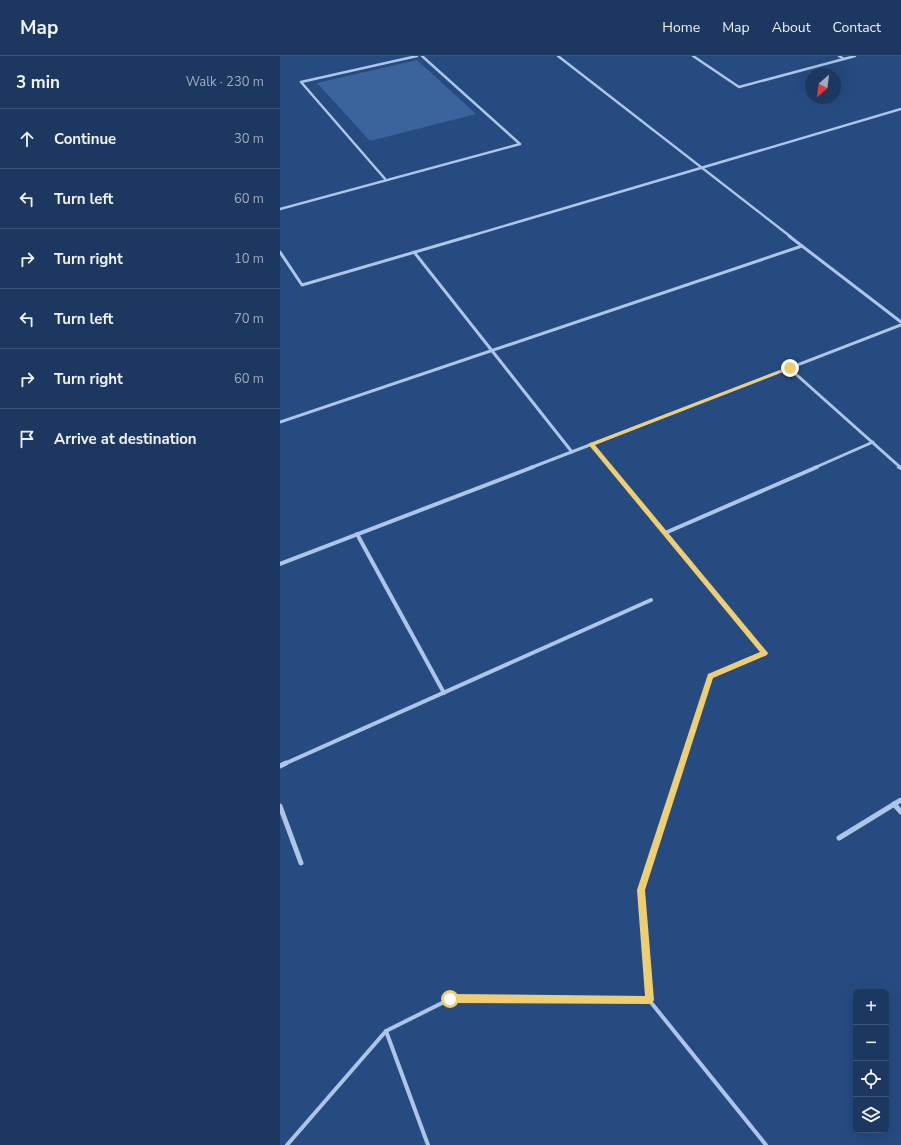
<!DOCTYPE html>
<meta charset="utf-8">
<style>
:root{--surface:#1c3860;--page:#294369;--text:#f1f3f6;--muted:#a0acbd;--line:#3a5275}
body{margin:0;font-family:"Nunito Sans",sans-serif;background:var(--page);color:var(--text)}
.controls{position:absolute;right:12px;bottom:12px;display:grid;overflow:hidden;border-radius:6px;box-shadow:0 4px 16px #0002}
.controls button{width:36px;height:36px;display:grid;place-items:center;padding:0;border:0;border-bottom:1px solid var(--line);background:var(--surface);color:var(--text);font:20px sans-serif}
.compass{position:absolute;left:525px;top:12px;width:36px;height:36px;border-radius:50%;background:var(--surface);box-shadow:0 4px 16px #0002;rotate:208deg}
.stop{position:absolute;width:12px;height:12px;margin:-9px;border:3px solid #efce72;border-radius:50%;background:#fff}
.stop.end{background:#efce72;border-color:#fff;box-shadow:0 1px 4px #0008}
.list{margin:0;padding:0;list-style:none}
h2{display:flex;justify-content:space-between;align-items:center;height:52px;margin:0;padding:0 16px;font-size:17px}
h2 small{font-size:13px;font-weight:400;color:var(--muted)}
.list li{display:grid;grid-template-columns:26px 1fr auto;gap:12px;align-items:center;box-sizing:border-box;height:60px;padding:0 16px;border-top:1px solid var(--line)}
.list b{display:block;font-size:15px;white-space:nowrap}
.list em{font-size:13px;font-style:normal;color:var(--muted)}
.icon{flex:none;width:22px;height:22px;fill:none;stroke:currentColor;stroke-width:2;stroke-linecap:round;stroke-linejoin:round}
.map{position:relative;flex:none;width:621px;height:1089px;overflow:hidden}
header{display:flex;align-items:center;gap:24px;box-sizing:border-box;height:56px;padding:0 20px;background:var(--surface);border-bottom:1px solid var(--line)}
header strong{font-size:19px}
nav{display:flex;gap:22px;margin-inline-start:auto;font-size:14px}
main{display:flex}
aside{flex:1;background:var(--surface)}
.map>svg:first-child{display:block}
.green{fill:#3b649d}
.lines{fill:none;stroke-linecap:round;stroke-linejoin:round}
.lane-far1{stroke:#adc5e6;stroke-width:3}
.lane{stroke:#adc5e6;stroke-width:4}
.street-far3{stroke:#adc5e6;stroke-width:2.5}
.street-far2{stroke:#adc5e6;stroke-width:3}
.street-far1{stroke:#adc5e6;stroke-width:4}
.street{stroke:#adc5e6;stroke-width:5}
.route{fill:#efce72}
</style>
<header>
<strong>Map</strong>
<nav><a>Home</a><a>Map</a><a>About</a><a>Contact</a></nav>
</header>
<main>
<aside>
<h2>3 min<small>Walk · 230 m</small></h2>
<ul class="list">
<li><svg class="icon" aria-label="ahead" viewBox="0 0 24 24"><path d="M12 20V5M6 11l6-6 6 6"/></svg><div><b>Continue</b></div><em>30 m</em></li>
<li><svg class="icon" aria-label="left" viewBox="0 0 24 24"><path d="M17 20v-9H6M10 6l-5 5 5 5"/></svg><div><b>Turn left</b></div><em>60 m</em></li>
<li><svg class="icon" aria-label="right" viewBox="0 0 24 24"><path d="M7 20v-9h11M14 6l5 5-5 5"/></svg><div><b>Turn right</b></div><em>10 m</em></li>
<li><svg class="icon" aria-label="left" viewBox="0 0 24 24"><path d="M17 20v-9H6M10 6l-5 5 5 5"/></svg><div><b>Turn left</b></div><em>70 m</em></li>
<li><svg class="icon" aria-label="right" viewBox="0 0 24 24"><path d="M7 20v-9h11M14 6l5 5-5 5"/></svg><div><b>Turn right</b></div><em>60 m</em></li>
<li><svg class="icon" aria-label="arrive" viewBox="0 0 24 24"><path d="M6 21V4h12l-3 4 3 4H6"/></svg><div><b>Arrive at destination</b></div></li>
</ul>
</aside>
<div class="map">
<svg width="621" height="1089" viewBox="0 0 621 1089">
<rect width="100%" height="100%" fill="#264b80"/>
<path class="green" d="M 137,4 L 196,58 L 90,85 L 37,27 Z"/>
<g class="lines">
<path class="lane-far1" d="M 402,708 L 431,620 L 485,597 L 467,576"/>
<g class="lane">
<path d="M 402,707 L 361,834 L 369,944 L 486,1089"/>
<path d="M 106,975 L 148,1089"/>
<path d="M 7,1089 L 106,975 L 170,943 L 369,944"/>
</g>
<g class="street-far3">
<path d="M 278,0 L 511,181"/>
<path d="M 413,0 L 459,31 L 575,0"/>
<path d="M 559,0 L 564,3"/>
<path d="M 106,124 L 21,26 L 137,0"/>
<path d="M 0,153 L 240,88 L 142,0"/>
<path d="M 187,181 L 621,53"/>
</g>
<g class="street-far2">
<path d="M 509,180 L 621,266"/>
<path d="M 0,196 L 22,229 L 190,180"/>
<path d="M 134,196 L 292,396"/>
<path d="M 509,312 L 621,412"/>
<path d="M 0,366 L 522,190"/>
<path d="M 311,388 L 331,412"/>
<path d="M 250,412 L 621,269"/>
<path d="M 534,412 L 593,386"/>
</g>
<g class="street-far1">
<path d="M 330,411 L 467,576"/>
<path d="M 619,411 L 621,412"/>
<path d="M 385,477 L 537,411"/>
<path d="M 77,478 L 164,637"/>
<path d="M 0,508 L 253,411"/>
<path d="M 4,708 L 371,544"/>
</g>
<g class="street">
<path d="M 0,710 L 6,707"/>
<path d="M 614,748 L 621,756"/>
<path d="M 0,750 L 21,807"/>
<path d="M 559,782 L 621,744"/>
</g>
</g>
<path class="route" d="M 508,311 L 512,312 L 315,389 L 488,597 L 487,599 L 433,622 L 365,834 L 374,944 L 372,947 L 369,948 L 170,947 L 167,946 L 165,943 L 167,940 L 170,938 L 365,940 L 357,834 L 428,618 L 480,596 L 308,388 Z"/>
</svg>
<div class="controls">
<button>+</button>
<button>−</button>
<button><svg class="icon" aria-label="locate" viewBox="0 0 24 24"><circle cx="12" cy="12" r="6"/><path d="M12 2v4M12 18v4M2 12h4M18 12h4"/></svg></button>
<button><svg class="icon" aria-label="layers" viewBox="0 0 24 24"><path d="M12 4l9 5-9 5-9-5zM3 14l9 5 9-5"/></svg></button>
</div>
<svg class="compass" viewBox="-18 -18 36 36"><path d="M0-13l5 13h-10z" fill="#e53935"/><path d="M0 13l5-13h-10z" fill="#a0acbd"/></svg>
<div class="stop" style="left:170px;top:943px"></div>
<div class="stop end" style="left:510px;top:312px"></div>
</div>
</main>
